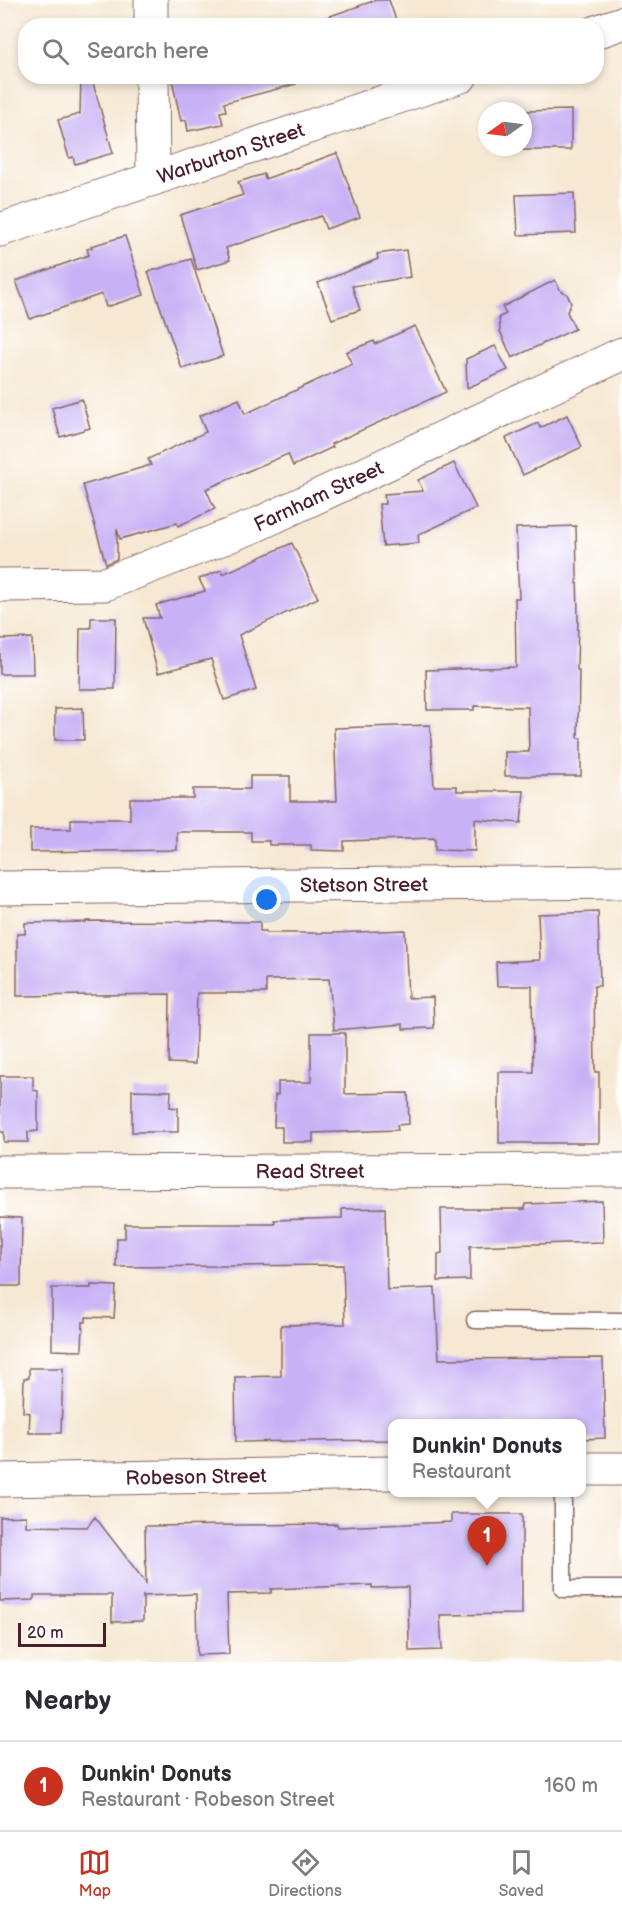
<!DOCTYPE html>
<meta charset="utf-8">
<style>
:root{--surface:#fff;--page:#f7f7f7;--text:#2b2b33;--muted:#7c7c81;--line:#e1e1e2;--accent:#c8321e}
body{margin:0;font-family:"Balsamiq Sans",sans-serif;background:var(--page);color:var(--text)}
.compass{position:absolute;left:478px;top:102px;width:54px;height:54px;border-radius:50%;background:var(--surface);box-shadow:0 3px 9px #0003;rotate:256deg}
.scale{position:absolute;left:18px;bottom:15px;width:88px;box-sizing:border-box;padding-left:6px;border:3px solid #4a1f2b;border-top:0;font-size:16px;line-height:21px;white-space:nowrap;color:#4a1f2b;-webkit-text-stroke:4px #fff;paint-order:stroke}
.you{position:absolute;left:267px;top:900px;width:21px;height:21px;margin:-15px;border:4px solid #fff;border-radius:50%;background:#1a73e8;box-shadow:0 0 0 9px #1a73e833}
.badge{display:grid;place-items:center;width:39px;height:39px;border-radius:50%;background:var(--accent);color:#fff;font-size:20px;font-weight:700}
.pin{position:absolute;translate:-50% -50px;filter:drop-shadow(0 2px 3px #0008)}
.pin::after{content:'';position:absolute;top:32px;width:21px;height:18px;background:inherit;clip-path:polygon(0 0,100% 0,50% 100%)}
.popup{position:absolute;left:388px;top:1419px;width:198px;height:78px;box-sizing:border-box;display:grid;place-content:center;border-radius:12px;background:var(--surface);filter:drop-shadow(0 2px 4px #0005);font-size:20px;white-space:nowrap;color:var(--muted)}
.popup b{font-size:22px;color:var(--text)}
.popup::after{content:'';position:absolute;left:50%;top:100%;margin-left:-12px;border:12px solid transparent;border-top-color:var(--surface)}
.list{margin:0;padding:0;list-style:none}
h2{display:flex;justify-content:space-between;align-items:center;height:78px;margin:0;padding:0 24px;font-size:26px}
h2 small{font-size:20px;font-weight:400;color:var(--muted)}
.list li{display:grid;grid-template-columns:39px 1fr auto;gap:18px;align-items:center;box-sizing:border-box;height:90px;padding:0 24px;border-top:2px solid var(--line)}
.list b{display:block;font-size:22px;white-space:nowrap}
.list p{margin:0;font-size:20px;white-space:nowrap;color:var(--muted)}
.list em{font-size:20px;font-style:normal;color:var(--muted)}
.icon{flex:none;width:33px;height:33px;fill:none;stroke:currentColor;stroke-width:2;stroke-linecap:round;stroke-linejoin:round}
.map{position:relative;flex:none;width:622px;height:1662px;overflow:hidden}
.search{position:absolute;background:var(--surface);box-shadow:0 3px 9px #0003;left:18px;right:18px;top:18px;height:66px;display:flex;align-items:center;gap:15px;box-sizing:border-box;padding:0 21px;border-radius:24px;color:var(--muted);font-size:22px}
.sheet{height:168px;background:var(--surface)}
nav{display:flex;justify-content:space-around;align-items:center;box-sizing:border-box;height:84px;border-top:2px solid var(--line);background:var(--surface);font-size:16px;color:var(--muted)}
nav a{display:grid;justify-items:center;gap:3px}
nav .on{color:var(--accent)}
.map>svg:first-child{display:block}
.building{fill:#c8b2f5}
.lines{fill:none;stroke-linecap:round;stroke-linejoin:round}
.service-casing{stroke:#866565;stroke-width:19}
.minor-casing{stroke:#866565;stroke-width:35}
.secondary-casing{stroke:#866565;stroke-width:35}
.service{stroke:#fff;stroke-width:16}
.minor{stroke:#fff;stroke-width:33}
.secondary{stroke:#fff;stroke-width:33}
.labels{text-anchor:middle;stroke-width:4.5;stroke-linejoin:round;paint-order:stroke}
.street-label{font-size:20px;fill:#4a1f2b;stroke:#fff}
</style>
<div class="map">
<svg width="622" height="1662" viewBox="0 0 622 1662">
<rect width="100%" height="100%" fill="#fff"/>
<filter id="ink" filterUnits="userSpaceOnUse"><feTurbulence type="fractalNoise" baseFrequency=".0167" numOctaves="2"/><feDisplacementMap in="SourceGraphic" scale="12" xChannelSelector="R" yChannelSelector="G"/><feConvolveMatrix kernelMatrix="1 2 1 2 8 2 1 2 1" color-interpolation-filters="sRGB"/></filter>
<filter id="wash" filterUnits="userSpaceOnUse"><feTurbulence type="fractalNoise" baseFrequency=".008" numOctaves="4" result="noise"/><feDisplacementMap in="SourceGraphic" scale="24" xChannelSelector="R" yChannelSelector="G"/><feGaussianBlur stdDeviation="1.35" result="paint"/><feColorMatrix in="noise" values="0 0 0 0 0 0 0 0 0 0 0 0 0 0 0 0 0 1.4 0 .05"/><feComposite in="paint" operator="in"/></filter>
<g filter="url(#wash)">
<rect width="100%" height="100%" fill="#f6e8d2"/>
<g id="blocks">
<g class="building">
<path d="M 376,0 L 389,0 L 398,26 L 314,26 L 313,22 Z"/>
<path d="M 81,76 L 91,76 L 113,153 L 75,164 L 73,157 L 69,158 L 58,120 L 80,114 Z"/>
<path d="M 171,76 L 295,76 L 296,84 L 224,103 L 226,111 L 220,112 L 223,124 L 188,131 L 186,120 L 181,121 Z"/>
<path d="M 571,110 L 571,150 L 523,150 L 523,111 Z"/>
<path d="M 337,153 L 360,217 L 326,229 L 321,216 L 226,248 L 230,260 L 197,270 L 180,215 L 243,195 L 238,182 L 264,174 L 265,179 Z"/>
<path d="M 574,193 L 576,233 L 518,235 L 516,195 Z"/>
<path d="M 125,236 L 144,295 L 106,307 L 102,294 L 30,319 L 16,281 L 89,255 L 87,249 L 92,248 L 91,246 Z"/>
<path d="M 406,250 L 410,277 L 352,286 L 360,310 L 332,319 L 318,283 L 378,259 L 377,254 Z"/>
<path d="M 191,259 L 223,356 L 182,369 L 148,272 Z"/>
<path d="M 555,280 L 561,291 L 567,294 L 571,303 L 567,312 L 575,329 L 512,358 L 500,331 L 499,317 L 506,314 L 502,307 Z"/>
<path d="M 415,326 L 446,392 L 331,444 L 333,447 L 293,466 L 288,454 L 206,489 L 215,509 L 178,526 L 177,523 L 120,539 L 117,529 L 117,559 L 106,564 L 83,485 L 151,465 L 148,459 L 206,432 L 199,416 L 239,399 L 245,414 L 352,364 L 346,352 L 374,341 L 375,344 Z"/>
<path d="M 495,346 L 508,370 L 467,388 L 466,359 Z"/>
<path d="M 82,399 L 90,428 L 60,437 L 52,408 Z"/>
<path d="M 567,415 L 582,447 L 523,475 L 506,438 L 538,423 L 540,428 Z"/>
<path d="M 454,463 L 476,508 L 418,535 L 419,543 L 383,546 L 379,504 L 385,504 L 384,494 L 423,491 L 418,480 Z"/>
<path d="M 576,526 L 578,618 L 577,670 L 579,670 L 578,738 L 581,738 L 581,776 L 505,776 L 505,752 L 529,752 L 528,707 L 474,706 L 474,710 L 427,710 L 426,670 L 516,667 L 515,598 L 519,598 L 516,528 Z"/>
<path d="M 292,543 L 318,598 L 239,635 L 256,690 L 224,700 L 211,659 L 158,673 L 143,618 L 160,618 L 156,605 L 205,591 L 199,579 L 221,570 L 223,574 Z"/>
<path d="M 91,618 L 116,618 L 115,689 L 79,689 L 80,628 L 91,628 Z"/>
<path d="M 32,638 L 33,674 L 0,674 L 0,639 Z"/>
<path d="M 83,708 L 84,740 L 55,740 L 55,709 Z"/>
<path d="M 430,725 L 434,786 L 457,786 L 457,791 L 524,791 L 521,823 L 475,819 L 475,851 L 435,850 L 435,838 L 344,841 L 344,851 L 311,850 L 311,845 L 269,845 L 269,841 L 251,841 L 251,832 L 177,832 L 177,850 L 30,852 L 30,829 L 71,829 L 71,819 L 130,819 L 130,798 L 193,798 L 193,789 L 250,789 L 250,776 L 290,776 L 290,801 L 337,801 L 334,728 Z"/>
<path d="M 598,912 L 600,986 L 594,986 L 595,1072 L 599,1072 L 599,1143 L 499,1143 L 499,1072 L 533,1072 L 532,986 L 497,986 L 496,962 L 540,960 L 538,914 Z"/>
<path d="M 86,921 L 260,922 L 260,931 L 266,931 L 266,933 L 333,933 L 405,930 L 408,998 L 433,997 L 434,1028 L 403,1029 L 403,1024 L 334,1030 L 329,979 L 266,980 L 266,993 L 197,993 L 195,1064 L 169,1063 L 170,994 L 17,996 L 17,934 L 25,934 L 25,923 L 86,922 Z"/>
<path d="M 311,1033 L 345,1033 L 345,1094 L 408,1093 L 409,1124 L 397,1125 L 398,1130 L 313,1133 L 313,1142 L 282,1142 L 282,1127 L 274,1127 L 275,1095 L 278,1095 L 278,1082 L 311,1082 Z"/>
<path d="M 0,1076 L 33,1076 L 33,1090 L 38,1091 L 38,1131 L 28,1132 L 28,1142 L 4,1142 L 4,1132 L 0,1132 Z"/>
<path d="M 132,1090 L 171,1091 L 170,1107 L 178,1108 L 178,1132 L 132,1132 Z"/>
<path d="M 602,1201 L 603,1242 L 470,1246 L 470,1280 L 438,1281 L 438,1254 L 442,1253 L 441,1209 L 525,1209 L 525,1204 Z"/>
<path d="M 385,1208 L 387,1290 L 435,1288 L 439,1359 L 603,1358 L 605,1438 L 582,1439 L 582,1424 L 393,1424 L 393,1440 L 236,1442 L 235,1377 L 281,1376 L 281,1325 L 345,1324 L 343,1265 L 116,1267 L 117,1238 L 125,1238 L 125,1224 L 275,1224 L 274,1220 L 342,1218 L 342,1209 Z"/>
<path d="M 0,1217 L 22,1218 L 21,1286 L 0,1286 Z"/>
<path d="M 91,1285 L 116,1286 L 114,1318 L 86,1317 L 86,1322 L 83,1322 L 82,1351 L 52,1350 L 52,1288 L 91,1288 Z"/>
<path d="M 29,1368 L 63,1368 L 61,1433 L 29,1433 L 30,1413 L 23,1412 L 24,1378 L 29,1378 Z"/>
<path d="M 451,1514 L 522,1514 L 522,1614 L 440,1615 L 442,1650 L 409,1651 L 408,1587 L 372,1588 L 372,1585 L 271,1589 L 271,1593 L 227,1594 L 229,1654 L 197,1655 L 196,1594 L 143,1596 L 143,1621 L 112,1622 L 112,1595 L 34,1595 L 34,1600 L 0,1601 L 0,1517 L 26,1516 L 26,1526 L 87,1527 L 95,1517 L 146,1583 L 145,1526 L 337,1524 L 338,1527 L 451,1522 Z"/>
</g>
</g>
</g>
<g filter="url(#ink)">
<use href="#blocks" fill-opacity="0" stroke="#866565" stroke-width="1.5"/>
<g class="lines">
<defs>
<g id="service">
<path d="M 475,1320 L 622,1321"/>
<path d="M 563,1492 L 563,1589 L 622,1589"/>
</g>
<g id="minor">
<path d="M 151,0 L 151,26"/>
<path d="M 596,32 L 622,23"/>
<path d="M 152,76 L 153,179"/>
<path id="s1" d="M 0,230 L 461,76"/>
<path id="s2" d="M 0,585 L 105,584 L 254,526 L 622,354"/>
<path id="s3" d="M 0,888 L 622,882"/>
<path id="s4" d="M 0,1172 L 622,1170"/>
</g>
<g id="secondary">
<path d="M 582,1469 L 622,1469"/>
<path id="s5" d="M 0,1480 L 392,1473"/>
</g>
</defs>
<use href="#service" class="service-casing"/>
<use href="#minor" class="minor-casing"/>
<use href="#secondary" class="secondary-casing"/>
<use href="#service" class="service"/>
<use href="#minor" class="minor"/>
<use href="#secondary" class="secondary"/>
</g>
</g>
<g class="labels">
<g class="street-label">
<text dy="7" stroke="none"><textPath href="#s1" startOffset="243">Warburton Street</textPath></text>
<text dy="7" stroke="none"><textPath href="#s2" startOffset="336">Farnham Street</textPath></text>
<text dy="7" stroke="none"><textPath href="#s3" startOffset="364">Stetson Street</textPath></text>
<text dy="7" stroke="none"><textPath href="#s4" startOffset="310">Read Street</textPath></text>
<text dy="7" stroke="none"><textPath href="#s5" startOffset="196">Robeson Street</textPath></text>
</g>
</g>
</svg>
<svg class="compass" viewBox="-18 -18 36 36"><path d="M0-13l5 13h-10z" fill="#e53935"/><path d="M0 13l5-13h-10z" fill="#7c7c81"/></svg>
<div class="scale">20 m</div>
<div class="you"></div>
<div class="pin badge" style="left:487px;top:1566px">1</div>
<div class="popup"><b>Dunkin' Donuts</b>Restaurant</div>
<div class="search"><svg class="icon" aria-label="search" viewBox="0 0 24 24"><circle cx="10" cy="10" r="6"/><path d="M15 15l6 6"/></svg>Search here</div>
</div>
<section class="sheet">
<h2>Nearby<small></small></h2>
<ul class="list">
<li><span class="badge">1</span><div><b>Dunkin' Donuts</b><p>Restaurant · Robeson Street</p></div><em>160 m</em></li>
</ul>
</section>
<nav>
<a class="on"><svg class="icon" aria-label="map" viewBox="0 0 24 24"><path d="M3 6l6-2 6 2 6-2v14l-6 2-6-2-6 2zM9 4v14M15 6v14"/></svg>Map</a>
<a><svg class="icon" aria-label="directions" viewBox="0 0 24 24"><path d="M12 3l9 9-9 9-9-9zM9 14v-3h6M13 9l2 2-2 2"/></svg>Directions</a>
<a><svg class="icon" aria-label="saved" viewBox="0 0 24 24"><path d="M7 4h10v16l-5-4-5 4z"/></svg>Saved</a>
</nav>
